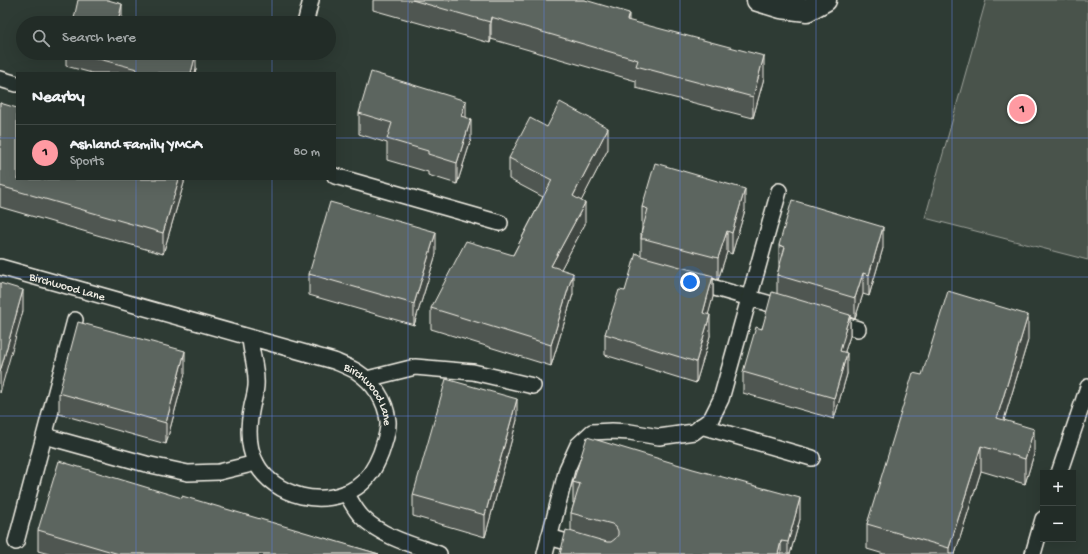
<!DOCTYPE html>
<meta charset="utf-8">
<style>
:root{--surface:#222c27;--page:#2e3833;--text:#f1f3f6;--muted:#a2a7a7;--line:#3f4844;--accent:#ff9aa2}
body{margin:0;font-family:"Gochi Hand",sans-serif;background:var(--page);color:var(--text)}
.controls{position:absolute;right:12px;bottom:12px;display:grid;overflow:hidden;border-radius:0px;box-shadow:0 4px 16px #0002}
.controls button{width:36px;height:36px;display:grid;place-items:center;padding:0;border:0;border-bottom:1px solid var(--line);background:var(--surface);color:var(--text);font:20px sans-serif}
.you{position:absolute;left:690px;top:282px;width:14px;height:14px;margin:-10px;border:3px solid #fff;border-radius:50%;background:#1a73e8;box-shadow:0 0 0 6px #1a73e833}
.badge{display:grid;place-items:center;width:26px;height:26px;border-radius:50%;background:var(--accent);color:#111;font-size:13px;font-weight:700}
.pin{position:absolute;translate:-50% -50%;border:2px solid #fff;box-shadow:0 1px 4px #0006}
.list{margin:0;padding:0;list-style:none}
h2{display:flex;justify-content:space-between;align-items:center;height:52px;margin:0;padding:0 16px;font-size:17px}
h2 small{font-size:13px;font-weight:400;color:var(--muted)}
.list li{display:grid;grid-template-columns:26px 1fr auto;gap:12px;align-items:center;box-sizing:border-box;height:56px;padding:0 16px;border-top:1px solid var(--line)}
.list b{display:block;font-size:15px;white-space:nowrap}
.list p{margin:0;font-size:13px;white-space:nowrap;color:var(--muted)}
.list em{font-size:13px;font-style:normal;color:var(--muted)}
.icon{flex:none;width:22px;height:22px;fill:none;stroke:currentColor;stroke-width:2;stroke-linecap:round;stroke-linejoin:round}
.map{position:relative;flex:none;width:1088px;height:554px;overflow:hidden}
.search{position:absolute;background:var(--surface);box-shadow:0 4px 16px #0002;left:16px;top:16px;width:320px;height:44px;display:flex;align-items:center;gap:10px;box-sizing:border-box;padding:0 14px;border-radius:22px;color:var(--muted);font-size:15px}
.panel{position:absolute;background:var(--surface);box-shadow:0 4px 16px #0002;left:16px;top:72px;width:320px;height:108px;border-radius:0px}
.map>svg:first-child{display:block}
.green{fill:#48524c;stroke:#9ea29a}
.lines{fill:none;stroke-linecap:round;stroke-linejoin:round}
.service-casing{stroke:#f4f1e8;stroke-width:18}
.minor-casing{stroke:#f4f1e8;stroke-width:25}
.service{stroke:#26332d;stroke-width:15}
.minor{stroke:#26332d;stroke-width:22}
.wall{fill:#4f5751;stroke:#f4f1e8}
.shaded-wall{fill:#404742;stroke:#f4f1e8}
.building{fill:#5c655e;stroke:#f4f1e8}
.grid{fill:none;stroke:#5e7fdd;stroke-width:1;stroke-opacity:0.55}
.labels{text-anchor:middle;stroke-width:3;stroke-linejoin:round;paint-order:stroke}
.street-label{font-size:12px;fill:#f4f1e8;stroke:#26332d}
</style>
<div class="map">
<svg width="1088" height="554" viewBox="0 0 1088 554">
<rect width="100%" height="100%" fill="#2e3b34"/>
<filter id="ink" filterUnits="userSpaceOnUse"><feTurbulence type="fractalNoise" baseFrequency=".025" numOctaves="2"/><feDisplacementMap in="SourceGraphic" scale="8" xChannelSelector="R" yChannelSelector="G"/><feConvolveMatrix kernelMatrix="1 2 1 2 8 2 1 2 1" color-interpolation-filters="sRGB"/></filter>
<g filter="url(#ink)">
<path class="green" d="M 986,0 L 1088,0 L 1088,260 L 925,218 Z"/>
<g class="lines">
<defs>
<g id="service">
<path d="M 306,20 L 311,0"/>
<path d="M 0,79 L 17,84"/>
<path d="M 335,176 L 500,223"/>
<path id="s1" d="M 0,267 L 334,361 C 341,364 349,367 356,371 C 373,382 386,400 388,421 C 389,432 384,443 381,453 C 376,466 369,479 357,487 C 325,509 274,497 256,463 C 247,446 248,425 252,406 C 254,397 257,389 256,380 C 256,366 251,352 250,338"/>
<path d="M 694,282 L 788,309"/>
<path d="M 830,321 L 858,329"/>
<path d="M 367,379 L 415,367 L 473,372 L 533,386"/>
<path d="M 701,426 L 812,458"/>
<path d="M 45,436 L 146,464 L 188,473 L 219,472 L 256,463"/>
<path d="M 1059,473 L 1088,387"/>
<path d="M 346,493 C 351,501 355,510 362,517 C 382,537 413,545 439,554"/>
<path d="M 549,537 L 609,554"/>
<path d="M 16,542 L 75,320"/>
<path d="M 545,554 L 567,469 L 578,445 L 592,432 L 612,431 L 630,432 L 659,437 L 694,432 L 711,419 L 721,399 L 779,191"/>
<path d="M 1033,554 L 1043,519"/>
</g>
<path id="minor" d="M 758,0 L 781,7 L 807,10 L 825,0"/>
</defs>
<use href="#service" class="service-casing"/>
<use href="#minor" class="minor-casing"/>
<use href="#service" class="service"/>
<use href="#minor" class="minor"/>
</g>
<g class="wall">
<path d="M 373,0 L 585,0 L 629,21 L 764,78 L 753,118 L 636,88 L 636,81 L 491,39 L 490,43 L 373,10 Z"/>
<path d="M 66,53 L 194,53 L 196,69 L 195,73 L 92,73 L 66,66 Z"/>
<path d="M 0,103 L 184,179 L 184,183 L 163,254 L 0,207 Z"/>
<path d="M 359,113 L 466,117 L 471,140 L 457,184 L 428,175 L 428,172 L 387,160 L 387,143 L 359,134 Z"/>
<path d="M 608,149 L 581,201 L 585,224 L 561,269 L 573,294 L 551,366 L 431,329 L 431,308 L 513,255 L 543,197 L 509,179 L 509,158 Z"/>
<path d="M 642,207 L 745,210 L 732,254 L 727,252 L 718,280 L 713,278 L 713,297 L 708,314 L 710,336 L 696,383 L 605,355 L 605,334 L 641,256 L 641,234 L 642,228 Z"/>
<path d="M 779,245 L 883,248 L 869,296 L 863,294 L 855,319 L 850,317 L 850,336 L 845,351 L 847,374 L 834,419 L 743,393 L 743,372 L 777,293 L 777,275 L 779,267 Z"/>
<path d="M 436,254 L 414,325 L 309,295 L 309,274 Z"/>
<path d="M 1028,340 L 1004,420 L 1034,454 L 1025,484 L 981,471 L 955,554 L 884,554 L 867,549 L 867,524 L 922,375 Z"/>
<path d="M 185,373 L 166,444 L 59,414 L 59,393 Z"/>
<path d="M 517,420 L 485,537 L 413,516 L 413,495 Z"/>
<path d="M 573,482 L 800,519 L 790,554 L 560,554 L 571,531 L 571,513 L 574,503 L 573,503 Z"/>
<path d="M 182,498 L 379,554 L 49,554 L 38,551 L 38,530 Z"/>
</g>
<g class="shaded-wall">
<path d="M 122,4 L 122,19 L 121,23 L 118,22 Z"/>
<path d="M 629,13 L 629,34 L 627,20 Z"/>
<path d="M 491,17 L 491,39 L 490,43 L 490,22 Z"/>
<path d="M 196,53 L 196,69 L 195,73 L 191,73 Z"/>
<path d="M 764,56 L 764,78 L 753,118 L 753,97 Z"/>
<path d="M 466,101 L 466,122 L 461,116 Z"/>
<path d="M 471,119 L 471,140 L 457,184 L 457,163 Z"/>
<path d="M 608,128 L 608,149 L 573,217 L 573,196 Z"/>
<path d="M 179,179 L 184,179 L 184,183 L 163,254 L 163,233 Z"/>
<path d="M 745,189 L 745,210 L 732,254 L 732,233 Z"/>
<path d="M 585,203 L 585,224 L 551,288 L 551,266 Z"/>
<path d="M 883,227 L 883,248 L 869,296 L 869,275 Z"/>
<path d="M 727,231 L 727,252 L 718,280 L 718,258 Z"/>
<path d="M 436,232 L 436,254 L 414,325 L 414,304 Z"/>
<path d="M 573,273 L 573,294 L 551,366 L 551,345 Z"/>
<path d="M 863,273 L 863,294 L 855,319 L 855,298 Z"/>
<path d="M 713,276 L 713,297 L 703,334 L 703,313 Z"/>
<path d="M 23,290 L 23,311 L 0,393 L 0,372 Z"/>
<path d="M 710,315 L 710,336 L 696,383 L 696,362 Z"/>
<path d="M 850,315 L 850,336 L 845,351 L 845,355 L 840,351 L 844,333 Z"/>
<path d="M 1028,315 L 1028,340 L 997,443 L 997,418 Z"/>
<path d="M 185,351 L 185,373 L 166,444 L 166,423 Z"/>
<path d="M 847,353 L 847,374 L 834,419 L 834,398 Z"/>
<path d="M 517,399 L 517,420 L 485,537 L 485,515 Z"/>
<path d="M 1034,429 L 1034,454 L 1025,484 L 1025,459 Z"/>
<path d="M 981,446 L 981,471 L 955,554 L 949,554 L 949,548 Z"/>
<path d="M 800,498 L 800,519 L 790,554 L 788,554 L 788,542 Z"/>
<path d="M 781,541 L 781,554 L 778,554 Z"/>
</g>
<g class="building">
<path d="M 78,0 L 108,0 L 122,4 L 118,22 L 123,23 L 73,23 Z"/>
<path d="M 412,0 L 585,0 L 629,13 L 627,20 L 764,56 L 753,97 L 636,66 L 638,60 L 491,17 L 490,22 Z"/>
<path d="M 76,53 L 196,53 L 191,73 L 136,73 L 137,69 Z"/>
<path d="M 371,72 L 466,101 L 461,116 L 471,119 L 457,163 L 428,154 L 428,151 L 387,139 L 392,123 L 359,113 Z"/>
<path d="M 560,102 L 608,128 L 573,196 L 585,203 L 551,266 L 573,273 L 551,345 L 431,308 L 466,241 L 513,255 L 552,180 L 509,158 L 530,118 L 547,127 Z"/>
<path d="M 0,103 L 17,108 L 17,179 L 179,179 L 163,233 L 0,186 Z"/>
<path d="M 655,163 L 745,189 L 732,233 L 727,231 L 718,258 L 645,239 L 641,239 L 642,234 L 641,234 L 648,209 L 642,207 Z"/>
<path d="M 792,200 L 883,227 L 869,275 L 863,273 L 855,298 L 777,275 L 785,247 L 779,245 Z"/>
<path d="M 330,202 L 436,232 L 414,304 L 309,274 Z"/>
<path d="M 636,253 L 641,256 L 713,276 L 703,313 L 710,315 L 696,362 L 605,334 L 619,290 L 625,291 Z"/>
<path d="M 0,283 L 23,290 L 0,372 Z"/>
<path d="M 948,291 L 1028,315 L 997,418 L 1034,429 L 1025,459 L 981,446 L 949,548 L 867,524 L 913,373 L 922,375 Z"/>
<path d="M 772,292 L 850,315 L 844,333 L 845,334 L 840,351 L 847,353 L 834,398 L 743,372 L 756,327 L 762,329 Z"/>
<path d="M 78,322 L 185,351 L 166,423 L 59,393 Z"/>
<path d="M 446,379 L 517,399 L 485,515 L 413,495 Z"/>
<path d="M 587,437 L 693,469 L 800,498 L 788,542 L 781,541 L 778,554 L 560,554 L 566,530 L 607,542 L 611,542 L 615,539 L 618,535 L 618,531 L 616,527 L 612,524 L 571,513 L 580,484 L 573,482 Z"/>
<path d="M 59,461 L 182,498 L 182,496 L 379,554 L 119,554 L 38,530 Z"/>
</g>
</g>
<path class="grid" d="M 136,0 L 136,23M 272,0 L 272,23M 408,0 L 408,554M 544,0 L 544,554M 680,0 L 680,554M 816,0 L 816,554M 952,0 L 952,554M 136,53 L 136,73M 272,53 L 272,73M 0,138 L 17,138M 335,138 L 1088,138M 136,179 L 136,554M 272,179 L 272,554M 0,277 L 1088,277M 0,416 L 1088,416"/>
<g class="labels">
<g class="street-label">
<text dy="4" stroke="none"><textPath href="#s1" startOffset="70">Birchwood Lane</textPath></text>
<text dy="4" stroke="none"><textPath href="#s1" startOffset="398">Birchwood Lane</textPath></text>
</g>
</g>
</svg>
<div class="controls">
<button>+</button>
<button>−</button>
</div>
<div class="you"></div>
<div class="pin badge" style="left:1022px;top:109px">1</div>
<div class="search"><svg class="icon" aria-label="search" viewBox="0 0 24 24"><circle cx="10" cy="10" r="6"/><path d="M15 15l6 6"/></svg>Search here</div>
<section class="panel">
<h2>Nearby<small></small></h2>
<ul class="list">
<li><span class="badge">1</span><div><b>Ashland Family YMCA</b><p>Sports</p></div><em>80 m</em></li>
</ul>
</section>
</div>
